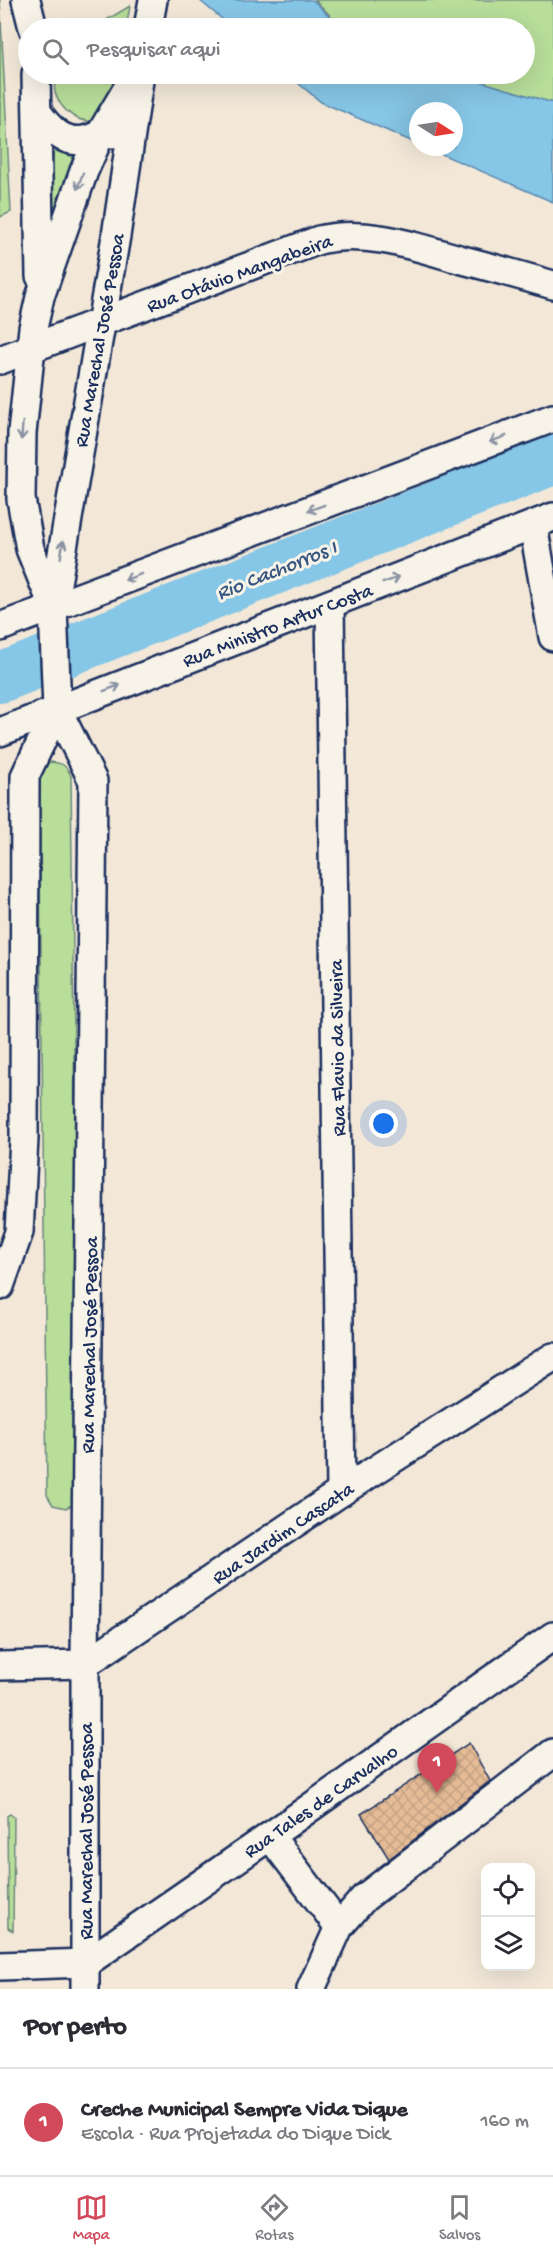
<!DOCTYPE html>
<html lang="pt">
<meta charset="utf-8">
<style>
:root{--surface:#fff;--page:#f2f2f3;--text:#2b2b33;--muted:#7c7c81;--line:#e1e1e2;--accent:#d1495b}
body{margin:0;font-family:"Gochi Hand",sans-serif;background:var(--page);color:var(--text)}
.controls{position:absolute;right:18px;bottom:18px;display:grid;overflow:hidden;border-radius:12px;box-shadow:0 6px 24px #0002}
.controls button{width:54px;height:54px;display:grid;place-items:center;padding:0;border:0;border-bottom:2px solid var(--line);background:var(--surface);color:var(--text);font:30px sans-serif}
.compass{position:absolute;left:409px;top:102px;width:54px;height:54px;border-radius:50%;background:var(--surface);box-shadow:0 6px 24px #0002;rotate:102deg}
.you{position:absolute;left:384px;top:1124px;width:21px;height:21px;margin:-15px;border:4px solid #fff;border-radius:50%;background:#1a73e8;box-shadow:0 0 0 9px #1a73e833}
.badge{display:grid;place-items:center;width:39px;height:39px;border-radius:50%;background:var(--accent);color:#fff;font-size:20px;font-weight:700}
.pin{position:absolute;translate:-50% -50px;filter:drop-shadow(0 2px 3px #0008)}
.pin::after{content:'';position:absolute;top:32px;width:21px;height:18px;background:inherit;clip-path:polygon(0 0,100% 0,50% 100%)}
.list{margin:0;padding:0;list-style:none}
h2{display:flex;justify-content:space-between;align-items:center;height:78px;margin:0;padding:0 24px;font-size:26px}
h2 small{font-size:20px;font-weight:400;color:var(--muted)}
.list li{display:grid;grid-template-columns:39px 1fr auto;gap:18px;align-items:center;box-sizing:border-box;height:108px;padding:0 24px;border-top:2px solid var(--line)}
.list b{display:block;font-size:22px;white-space:nowrap}
.list p{margin:0;font-size:20px;white-space:nowrap;color:var(--muted)}
.list em{font-size:20px;font-style:normal;color:var(--muted)}
.icon{flex:none;width:33px;height:33px;fill:none;stroke:currentColor;stroke-width:2;stroke-linecap:round;stroke-linejoin:round}
.map{position:relative;flex:none;width:553px;height:1989px;overflow:hidden}
.search{position:absolute;background:var(--surface);box-shadow:0 6px 24px #0002;left:18px;right:18px;top:18px;height:66px;display:flex;align-items:center;gap:15px;box-sizing:border-box;padding:0 21px;border-radius:33px;color:var(--muted);font-size:22px}
.sheet{height:186px;background:var(--surface)}
nav{display:flex;justify-content:space-around;align-items:center;box-sizing:border-box;height:84px;border-top:2px solid var(--line);background:var(--surface);font-size:16px;color:var(--muted)}
nav a{display:grid;justify-items:center;gap:3px}
nav .on{color:var(--accent)}
.map>svg:first-child{display:block}
.grass{fill:#b8de9a;stroke:#6a867c;stroke-width:1.5}
.water{fill:#86c6e6;stroke:#5b8ab0;stroke-width:1.5}
.lines{fill:none;stroke-linecap:round;stroke-linejoin:round}
.river{stroke:#86c6e6;stroke-width:50}
.building{fill:url(#building-cross-hatch);stroke:#1b2f5e;stroke-width:1.5}
.minor-casing{stroke:#1b2f5e;stroke-width:32}
.minor{stroke:#f7f3e8;stroke-width:27}
.oneway{stroke:#8991a3}
.labels{text-anchor:middle;stroke-width:6;stroke-linejoin:round;paint-order:stroke}
.street-label{font-size:20px;fill:#1b2f5e;stroke:#f7f3e8}
.water-label{font-size:21px;font-style:italic;fill:#365580;stroke:#f7f3e8}
</style>
<div class="map">
<svg width="553" height="1989" viewBox="0 0 553 1989">
<defs>
<pattern id="building-cross-hatch" width="8" height="8" patternUnits="userSpaceOnUse" patternTransform="scale(1.5)"><rect width="8" height="8" fill="#e5bc96"/><path d="M0 0l8 8M0 8l8-8" fill="none" stroke="#c4a284"/></pattern>
</defs>
<rect width="100%" height="100%" fill="#f3e8d8"/>
<filter id="ink" filterUnits="userSpaceOnUse"><feTurbulence type="fractalNoise" baseFrequency=".0167" numOctaves="2"/><feDisplacementMap in="SourceGraphic" scale="12" xChannelSelector="R" yChannelSelector="G"/><feConvolveMatrix kernelMatrix="1 2 1 2 8 2 1 2 1" color-interpolation-filters="sRGB"/></filter>
<g filter="url(#ink)">
<g class="grass">
<path d="M 0,0 L 11,212 L 0,217 Z"/>
<path d="M 315,0 L 553,0 L 553,103 L 456,74 L 524,74 L 524,28 L 342,28 Z"/>
<path d="M 130,6 L 126,28 L 93,28 Z"/>
<path d="M 55,74 L 118,74 C 115,87 113,101 104,113 C 88,133 60,112 55,92 C 54,87 55,79 55,74 Z"/>
<path d="M 55,145 L 77,151 L 62,214 L 51,222 L 47,197 Z"/>
<path d="M 50,762 C 63,763 66,765 71,776 L 79,1492 L 76,1503 L 66,1508 L 53,1505 L 47,1495 L 39,778 L 42,767 Z"/>
<path d="M 10,1814 L 14,1817 L 13,1931 L 8,1928 L 7,1816 Z"/>
</g>
<g class="water">
<path d="M 199,0 L 313,0 L 341,28 L 233,28 Z"/>
<path d="M 287,74 L 456,74 L 553,103 L 553,202 L 425,147 L 454,147 L 454,111 L 418,111 L 418,144 L 321,102 Z"/>
</g>
<g class="lines">
<path class="river" d="M 0,678 L 553,460"/>
</g>
<path class="building" d="M 469,1743 L 490,1781 L 389,1859 L 361,1814 Z"/>
<g class="lines">
<defs>
<g id="minor">
<path d="M 26,0 L 33,28"/>
<path d="M 148,28 L 153,0"/>
<path d="M 36,74 L 40,276"/>
<path d="M 38,113 C 49,128 63,144 84,140 C 95,138 100,132 112,134"/>
<path d="M 0,360 L 319,240 C 366,229 414,246 459,259 C 490,267 522,276 553,285"/>
<path d="M 533,525 L 553,637"/>
<path d="M 330,604 L 341,1492"/>
<path d="M 53,606 L 30,549 L 21,499 L 22,433 L 33,328 L 40,297 L 84,171 L 101,133 L 136,74"/>
<path d="M 0,627 L 553,418"/>
<path d="M 0,732 L 553,517"/>
<path d="M 0,1286 L 19,1232 L 24,1139 L 25,776 L 57,709"/>
<path d="M 0,1666 L 85,1664 L 341,1492 L 553,1357"/>
<path d="M 270,1836 L 339,1927"/>
<path d="M 0,1966 L 86,1963 L 270,1836 L 553,1636"/>
<path d="M 85,1989 L 85,1664 L 93,781 L 57,709 L 53,607 L 116,236 L 140,74"/>
<path d="M 311,1989 L 339,1927 L 364,1898 L 553,1753"/>
</g>
</defs>
<use href="#minor" class="minor-casing"/>
<use href="#minor" class="minor"/>
</g>
<defs><path id="oneway-shaft" d="M-6 0H5M1.5-3L5.5 0L1.5 3" fill="none" stroke-width="1.6" stroke-linecap="round" stroke-linejoin="round" transform="scale(1.5)"/></defs>
<g class="oneway">
<use href="#oneway-shaft" transform="translate(80 181) rotate(110)"/>
<use href="#oneway-shaft" transform="translate(22 431) rotate(94)"/>
<use href="#oneway-shaft" transform="translate(498 439) rotate(159)"/>
<use href="#oneway-shaft" transform="translate(316 508) rotate(159)"/>
<use href="#oneway-shaft" transform="translate(62 549) rotate(-81)"/>
<use href="#oneway-shaft" transform="translate(133 577) rotate(159)"/>
<use href="#oneway-shaft" transform="translate(391 580) rotate(-21)"/>
<use href="#oneway-shaft" transform="translate(112 688) rotate(-21)"/>
</g>
</g>
<g class="labels">
<g class="street-label">
<text transform="translate(239 272) rotate(-20)" y="7">Rua Otávio Mangabeira</text>
<text transform="translate(98 340) rotate(-80)" y="7">Rua Marechal José Pessoa</text>
<text transform="translate(277 624) rotate(-21)" y="7">Rua Ministro Artur Costa</text>
<text transform="translate(336 1048) rotate(-91)" y="7">Rua Flavio da Silveira</text>
<text transform="translate(88 1345) rotate(-89)" y="7">Rua Marechal José Pessoa</text>
<text transform="translate(282 1532) rotate(-34)" y="7">Rua Jardim Cascata</text>
<text transform="translate(320 1800) rotate(-35)" y="7">Rua Tales de Carvalho</text>
<text transform="translate(85 1831) rotate(-90)" y="7">Rua Marechal José Pessoa</text>
</g>
<g class="water-label">
<text transform="translate(276 569) rotate(-22)" y="7">Rio Cachorros I</text>
</g>
</g>
</svg>
<div class="controls">
<button><svg class="icon" aria-label="locate" viewBox="0 0 24 24"><circle cx="12" cy="12" r="6"/><path d="M12 2v4M12 18v4M2 12h4M18 12h4"/></svg></button>
<button><svg class="icon" aria-label="layers" viewBox="0 0 24 24"><path d="M12 4l9 5-9 5-9-5zM3 14l9 5 9-5"/></svg></button>
</div>
<svg class="compass" viewBox="-18 -18 36 36"><path d="M0-13l5 13h-10z" fill="#e53935"/><path d="M0 13l5-13h-10z" fill="#7c7c81"/></svg>
<div class="you"></div>
<div class="pin badge" style="left:437px;top:1793px">1</div>
<div class="search"><svg class="icon" aria-label="search" viewBox="0 0 24 24"><circle cx="10" cy="10" r="6"/><path d="M15 15l6 6"/></svg>Pesquisar aqui</div>
</div>
<section class="sheet">
<h2>Por perto<small></small></h2>
<ul class="list">
<li><span class="badge">1</span><div><b>Creche Municipal Sempre Vida Dique</b><p>Escola · Rua Projetada do Dique Dick</p></div><em>160 m</em></li>
</ul>
</section>
<nav>
<a class="on"><svg class="icon" aria-label="map" viewBox="0 0 24 24"><path d="M3 6l6-2 6 2 6-2v14l-6 2-6-2-6 2zM9 4v14M15 6v14"/></svg>Mapa</a>
<a><svg class="icon" aria-label="directions" viewBox="0 0 24 24"><path d="M12 3l9 9-9 9-9-9zM9 14v-3h6M13 9l2 2-2 2"/></svg>Rotas</a>
<a><svg class="icon" aria-label="saved" viewBox="0 0 24 24"><path d="M7 4h10v16l-5-4-5 4z"/></svg>Salvos</a>
</nav>
